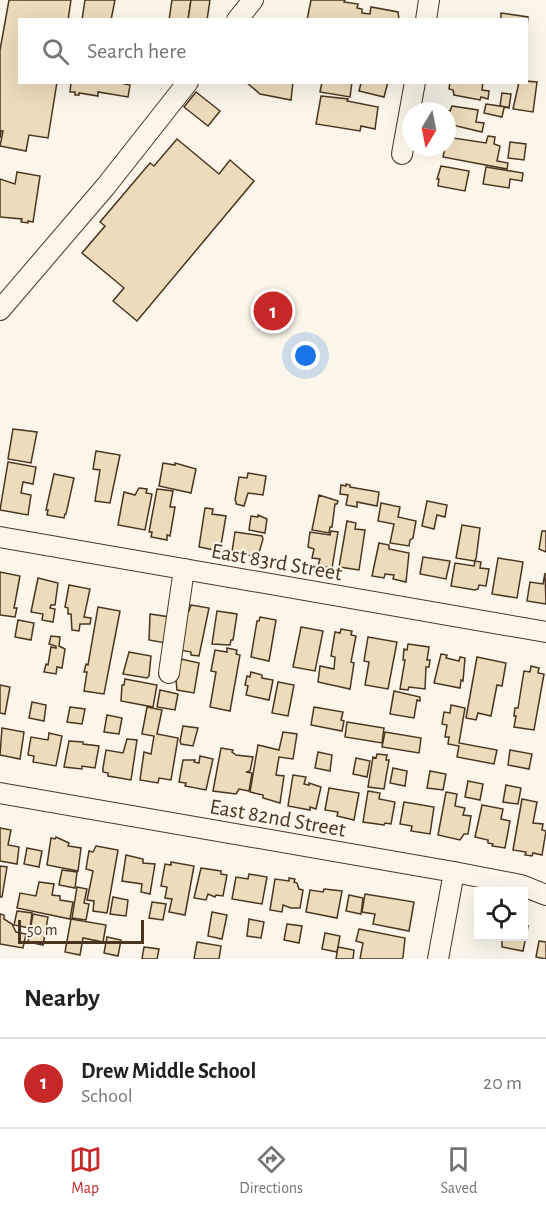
<!DOCTYPE html>
<style>
:root{--surface:#fff;--page:#f6f6f6;--text:#202124;--muted:#757577;--line:#e0e0e0;--accent:#c62828}
body{margin:0;font-family:"Alegreya Sans",sans-serif;background:var(--page);color:var(--text)}
.controls{position:absolute;right:18px;bottom:18px;display:grid;overflow:hidden;border-radius:0px;box-shadow:0 6px 24px #0002}
.controls button{width:54px;height:54px;display:grid;place-items:center;padding:0;border:0;border-bottom:2px solid var(--line);background:var(--surface);color:var(--text);font:30px sans-serif}
.compass{position:absolute;left:402px;top:102px;width:54px;height:54px;border-radius:50%;background:var(--surface);box-shadow:0 6px 24px #0002;rotate:190deg}
.scale{position:absolute;left:18px;bottom:15px;width:126px;box-sizing:border-box;padding-left:6px;border:3px solid #4a3520;border-top:0;font-size:16px;line-height:21px;white-space:nowrap;color:#4a3520;-webkit-text-stroke:4px #fbf6e9;paint-order:stroke}
.you{position:absolute;left:306px;top:356px;width:21px;height:21px;margin:-15px;border:4px solid #fff;border-radius:50%;background:#1a73e8;box-shadow:0 0 0 9px #1a73e833}
.badge{display:grid;place-items:center;width:39px;height:39px;border-radius:50%;background:var(--accent);color:#fff;font-size:20px;font-weight:700}
.pin{position:absolute;translate:-50% -50%;border:3px solid #fff;box-shadow:0 2px 6px #0006}
.list{margin:0;padding:0;list-style:none}
h2{display:flex;justify-content:space-between;align-items:center;height:78px;margin:0;padding:0 24px;font-size:26px}
h2 small{font-size:20px;font-weight:400;color:var(--muted)}
.list li{display:grid;grid-template-columns:39px 1fr auto;gap:18px;align-items:center;box-sizing:border-box;height:90px;padding:0 24px;border-top:2px solid var(--line)}
.list b{display:block;font-size:22px;white-space:nowrap}
.list p{margin:0;font-size:20px;white-space:nowrap;color:var(--muted)}
.list em{font-size:20px;font-style:normal;color:var(--muted)}
.icon{flex:none;width:33px;height:33px;fill:none;stroke:currentColor;stroke-width:2;stroke-linecap:round;stroke-linejoin:round}
.map{position:relative;flex:none;width:546px;height:959px;overflow:hidden}
.search{position:absolute;background:var(--surface);box-shadow:0 6px 24px #0002;left:18px;right:18px;top:18px;height:66px;display:flex;align-items:center;gap:15px;box-sizing:border-box;padding:0 21px;border-radius:0px;color:var(--muted);font-size:22px}
.sheet{height:168px;background:var(--surface)}
nav{display:flex;justify-content:space-around;align-items:center;box-sizing:border-box;height:84px;border-top:2px solid var(--line);background:var(--surface);font-size:16px;color:var(--muted)}
nav a{display:grid;justify-items:center;gap:3px}
nav .on{color:var(--accent)}
.map>svg:first-child{display:block}
.building{fill:#ecdcbc;stroke:#4a3520;stroke-width:1.5}
.lines{fill:none;stroke-linecap:round;stroke-linejoin:round}
.minor-casing{stroke:#4a3520;stroke-width:22}
.minor{stroke:#fbf6e9;stroke-width:20}
.labels{text-anchor:middle;stroke-width:4.5;stroke-linejoin:round;paint-order:stroke}
.street-label{font-size:22px;fill:#4a3520;stroke:#fbf6e9}
</style>
<div class="map">
<svg width="546" height="959" viewBox="0 0 546 959">
<rect width="100%" height="100%" fill="#fbf6e9"/>
<g class="building">
<path d="M 9,0 L 71,0 L 68,20 L 20,20 L 20,82 L 57,82 L 48,138 L 29,135 L 26,151 L 0,146 L 3,131 L 1,131 L 0,138 L 0,50 Z"/>
<path d="M 85,0 L 115,0 L 111,20 L 82,20 Z"/>
<path d="M 172,0 L 191,0 L 188,20 L 169,20 Z"/>
<path d="M 191,0 L 210,0 L 207,20 L 188,20 Z"/>
<path d="M 311,0 L 345,0 L 344,2 L 358,4 L 357,8 L 362,9 L 362,13 L 370,14 L 371,7 L 398,12 L 399,20 L 307,20 Z"/>
<path d="M 501,13 L 528,17 L 527,26 L 526,20 L 501,20 Z"/>
<path d="M 526,81 L 537,82 L 533,112 L 513,109 L 519,82 L 526,82 Z"/>
<path d="M 71,82 L 116,82 L 130,85 L 128,97 L 98,92 L 98,96 L 79,93 L 79,95 L 75,95 L 75,92 L 70,92 Z"/>
<path d="M 246,82 L 293,82 L 291,100 L 260,94 Z"/>
<path d="M 322,82 L 352,82 L 350,97 L 320,92 Z"/>
<path d="M 355,82 L 388,82 L 384,97 L 359,91 L 361,83 Z"/>
<path d="M 450,82 L 483,82 L 482,90 L 489,91 L 488,99 L 481,97 L 480,100 L 454,95 L 453,90 L 449,89 Z"/>
<path d="M 196,92 L 220,111 L 208,126 L 184,107 Z"/>
<path d="M 502,93 L 511,94 L 509,108 L 500,106 Z"/>
<path d="M 321,96 L 348,99 L 347,101 L 378,107 L 375,129 L 361,126 L 360,131 L 316,124 Z"/>
<path d="M 486,104 L 506,107 L 504,108 L 502,117 L 484,113 Z"/>
<path d="M 452,106 L 478,110 L 476,122 L 484,123 L 482,132 L 448,124 L 448,119 L 446,110 L 450,111 Z"/>
<path d="M 488,136 L 495,137 L 494,144 L 500,146 L 497,161 L 508,163 L 507,169 L 443,157 L 445,148 L 441,147 L 447,147 L 447,137 L 486,143 Z"/>
<path d="M 177,139 L 219,174 L 230,160 L 254,181 L 137,321 L 113,301 L 124,288 L 82,253 L 105,226 L 100,222 L 150,163 L 154,166 Z"/>
<path d="M 510,142 L 526,144 L 524,160 L 508,158 Z"/>
<path d="M 441,166 L 469,171 L 465,191 L 438,186 L 439,179 L 437,179 Z"/>
<path d="M 486,167 L 523,173 L 522,181 L 510,179 L 509,188 L 483,184 Z"/>
<path d="M 17,172 L 40,176 L 33,222 L 28,221 L 28,223 L 21,222 L 22,219 L 0,217 L 0,179 L 15,184 Z"/>
<path d="M 13,429 L 37,432 L 31,463 L 8,459 Z"/>
<path d="M 96,451 L 120,455 L 110,503 L 95,501 L 100,470 L 93,469 Z"/>
<path d="M 8,462 L 36,467 L 33,484 L 23,482 L 21,493 L 31,495 L 28,515 L 0,510 Z"/>
<path d="M 163,463 L 175,465 L 175,463 L 196,469 L 191,493 L 159,486 Z"/>
<path d="M 248,473 L 266,476 L 263,495 L 248,493 L 244,506 L 236,504 L 236,501 L 235,500 L 239,477 L 247,478 Z"/>
<path d="M 54,474 L 74,478 L 66,514 L 65,514 L 64,518 L 47,515 L 48,510 L 46,510 Z"/>
<path d="M 346,484 L 350,485 L 350,487 L 379,492 L 377,506 L 357,502 L 357,507 L 346,505 L 348,495 L 340,494 L 341,485 L 346,486 Z"/>
<path d="M 139,488 L 147,489 L 146,493 L 152,494 L 145,530 L 118,525 L 124,492 L 135,495 Z"/>
<path d="M 157,489 L 173,491 L 170,507 L 175,507 L 170,536 L 167,535 L 167,540 L 151,537 L 152,532 L 149,532 Z"/>
<path d="M 319,495 L 338,501 L 337,504 L 335,504 L 332,527 L 330,527 L 329,533 L 312,530 Z"/>
<path d="M 427,501 L 447,505 L 445,517 L 437,515 L 434,529 L 422,526 Z"/>
<path d="M 381,503 L 400,507 L 398,517 L 416,521 L 413,538 L 410,540 L 409,546 L 390,543 L 394,524 L 378,521 Z"/>
<path d="M 205,508 L 213,509 L 212,514 L 226,516 L 220,551 L 199,547 Z"/>
<path d="M 258,515 L 267,519 L 265,533 L 249,530 L 251,516 L 258,517 Z"/>
<path d="M 347,521 L 356,523 L 355,529 L 365,530 L 359,570 L 339,567 Z"/>
<path d="M 462,525 L 480,528 L 476,559 L 474,561 L 456,558 Z"/>
<path d="M 331,531 L 338,532 L 332,568 L 318,566 L 320,559 L 312,558 L 314,549 L 308,547 L 310,532 L 330,535 Z"/>
<path d="M 542,531 L 546,531 L 546,552 L 539,549 Z"/>
<path d="M 235,532 L 262,536 L 263,539 L 258,556 L 248,555 L 247,556 L 232,552 Z"/>
<path d="M 379,543 L 389,545 L 389,549 L 409,553 L 406,582 L 393,579 L 394,575 L 385,574 L 384,578 L 372,576 Z"/>
<path d="M 423,557 L 450,561 L 446,579 L 420,574 Z"/>
<path d="M 498,558 L 523,562 L 517,598 L 492,594 Z"/>
<path d="M 475,561 L 481,562 L 480,568 L 489,569 L 486,586 L 479,585 L 478,589 L 475,590 L 451,586 L 455,563 L 474,566 Z"/>
<path d="M 0,572 L 20,576 L 14,608 L 17,608 L 15,617 L 0,615 Z"/>
<path d="M 545,573 L 546,604 L 527,601 L 530,582 L 543,584 Z"/>
<path d="M 38,578 L 58,583 L 55,605 L 51,605 L 50,608 L 55,609 L 53,622 L 42,620 L 43,614 L 31,612 Z"/>
<path d="M 69,585 L 90,589 L 84,617 L 91,618 L 90,624 L 80,624 L 79,631 L 72,630 L 71,614 L 68,614 L 68,608 L 65,607 Z"/>
<path d="M 191,605 L 209,608 L 199,656 L 191,655 L 191,652 L 175,649 L 184,610 L 189,611 Z"/>
<path d="M 98,607 L 120,611 L 104,694 L 84,691 L 87,672 L 84,672 L 86,664 L 88,665 Z"/>
<path d="M 217,611 L 237,614 L 233,640 L 231,640 L 230,645 L 212,644 Z"/>
<path d="M 150,614 L 170,617 L 165,643 L 149,640 Z"/>
<path d="M 260,617 L 276,620 L 269,661 L 251,657 L 257,621 L 259,621 Z"/>
<path d="M 18,620 L 34,623 L 31,640 L 15,637 Z"/>
<path d="M 301,627 L 323,631 L 315,671 L 293,667 Z"/>
<path d="M 341,629 L 352,631 L 351,635 L 356,636 L 351,662 L 354,663 L 350,689 L 318,682 L 320,666 L 334,669 L 335,657 L 331,656 L 335,632 L 340,633 Z"/>
<path d="M 51,636 L 60,637 L 59,646 L 65,649 L 62,668 L 57,667 L 56,674 L 44,672 L 46,664 L 48,665 L 51,647 L 56,648 L 56,646 L 49,644 Z"/>
<path d="M 368,637 L 397,642 L 388,689 L 365,685 L 369,662 L 364,661 Z"/>
<path d="M 408,644 L 429,647 L 427,660 L 430,660 L 429,667 L 426,667 L 425,689 L 409,687 L 408,690 L 400,689 L 405,660 L 403,660 L 404,649 L 407,650 Z"/>
<path d="M 227,648 L 237,650 L 236,654 L 240,655 L 230,711 L 210,707 L 216,672 L 211,671 L 215,650 L 227,652 Z"/>
<path d="M 129,652 L 151,656 L 149,676 L 147,678 L 123,674 Z"/>
<path d="M 441,654 L 447,655 L 446,658 L 459,661 L 460,657 L 465,658 L 463,681 L 461,680 L 460,688 L 434,683 Z"/>
<path d="M 477,657 L 506,663 L 502,686 L 497,685 L 491,716 L 478,713 L 476,720 L 466,718 Z"/>
<path d="M 181,659 L 199,663 L 194,693 L 177,690 L 176,680 Z"/>
<path d="M 531,666 L 539,668 L 538,673 L 544,674 L 534,730 L 514,727 L 516,716 L 514,716 L 515,708 L 518,708 L 524,671 L 530,672 Z"/>
<path d="M 251,672 L 262,675 L 262,678 L 273,680 L 269,700 L 246,695 L 248,686 L 245,685 L 247,676 L 250,677 Z"/>
<path d="M 125,679 L 157,685 L 153,707 L 121,701 L 122,685 L 124,685 Z"/>
<path d="M 278,682 L 294,685 L 288,716 L 272,713 Z"/>
<path d="M 0,685 L 10,687 L 5,714 L 0,713 Z"/>
<path d="M 160,690 L 178,694 L 175,710 L 157,707 Z"/>
<path d="M 394,691 L 420,697 L 420,701 L 417,700 L 414,718 L 390,714 Z"/>
<path d="M 32,702 L 46,705 L 44,721 L 29,718 Z"/>
<path d="M 451,705 L 465,708 L 459,743 L 497,750 L 494,764 L 457,757 L 459,746 L 448,744 L 449,737 L 445,737 L 447,725 L 442,724 L 444,712 L 450,713 Z"/>
<path d="M 70,707 L 85,709 L 82,724 L 67,722 Z"/>
<path d="M 147,707 L 162,710 L 157,734 L 178,738 L 171,780 L 159,778 L 158,783 L 140,780 L 144,752 L 151,754 L 154,736 L 142,734 Z"/>
<path d="M 314,707 L 343,712 L 341,720 L 344,721 L 342,731 L 311,725 Z"/>
<path d="M 107,715 L 122,718 L 119,734 L 104,732 Z"/>
<path d="M 347,722 L 384,728 L 382,743 L 345,737 Z"/>
<path d="M 183,726 L 198,728 L 193,746 L 181,744 L 180,741 Z"/>
<path d="M 2,728 L 24,732 L 20,759 L 0,755 Z"/>
<path d="M 283,732 L 297,734 L 293,759 L 279,757 L 276,775 L 284,776 L 280,803 L 263,798 L 263,795 L 250,792 L 258,745 L 279,750 Z"/>
<path d="M 385,732 L 421,738 L 419,753 L 382,747 Z"/>
<path d="M 49,733 L 62,736 L 56,766 L 33,762 L 34,756 L 28,755 L 31,737 L 48,740 Z"/>
<path d="M 127,739 L 137,740 L 131,780 L 108,776 L 108,773 L 103,772 L 103,768 L 106,750 L 123,753 Z"/>
<path d="M 69,741 L 83,742 L 83,744 L 99,746 L 95,768 L 82,766 L 82,769 L 64,767 Z"/>
<path d="M 221,748 L 233,750 L 232,752 L 236,755 L 253,757 L 250,771 L 246,772 L 252,773 L 249,791 L 239,789 L 236,794 L 213,791 Z"/>
<path d="M 510,750 L 532,754 L 529,769 L 508,765 Z"/>
<path d="M 318,752 L 332,755 L 330,771 L 315,768 Z"/>
<path d="M 377,754 L 387,755 L 386,760 L 389,760 L 384,789 L 368,787 L 373,757 L 376,758 Z"/>
<path d="M 200,756 L 213,759 L 206,790 L 185,786 L 186,783 L 179,782 L 183,760 L 195,760 L 194,762 L 199,763 Z"/>
<path d="M 356,758 L 370,761 L 367,777 L 353,774 Z"/>
<path d="M 393,768 L 407,771 L 405,786 L 390,783 Z"/>
<path d="M 430,771 L 446,774 L 443,790 L 427,788 Z"/>
<path d="M 293,775 L 306,777 L 304,784 L 309,785 L 309,783 L 321,787 L 316,809 L 310,807 L 310,810 L 288,806 Z"/>
<path d="M 468,781 L 483,784 L 480,800 L 465,797 Z"/>
<path d="M 506,785 L 521,788 L 518,804 L 503,802 Z"/>
<path d="M 329,788 L 359,793 L 354,820 L 337,816 L 338,812 L 325,810 Z"/>
<path d="M 368,791 L 380,793 L 379,799 L 395,802 L 391,824 L 385,823 L 384,825 L 363,822 Z"/>
<path d="M 446,792 L 457,794 L 455,806 L 465,808 L 463,815 L 471,816 L 468,834 L 464,834 L 460,840 L 438,835 Z"/>
<path d="M 522,799 L 537,802 L 533,823 L 543,824 L 542,830 L 546,831 L 542,855 L 533,853 L 532,856 L 525,855 L 526,852 L 513,850 Z"/>
<path d="M 404,802 L 434,807 L 430,834 L 411,831 L 412,826 L 400,824 Z"/>
<path d="M 482,805 L 503,809 L 501,819 L 510,821 L 505,848 L 492,846 L 493,844 L 488,843 L 488,840 L 475,837 Z"/>
<path d="M 0,828 L 11,830 L 8,845 L 19,847 L 17,864 L 0,861 Z"/>
<path d="M 56,837 L 69,843 L 68,846 L 81,848 L 78,871 L 47,865 L 51,838 L 55,839 Z"/>
<path d="M 96,846 L 118,850 L 107,913 L 93,911 L 94,901 L 87,900 L 93,871 L 86,869 L 89,851 L 93,852 Z"/>
<path d="M 27,848 L 42,851 L 39,867 L 24,864 Z"/>
<path d="M 126,855 L 143,859 L 143,863 L 155,864 L 150,894 L 141,892 L 142,884 L 122,881 Z"/>
<path d="M 171,862 L 194,866 L 185,915 L 169,912 L 172,899 L 165,898 L 167,887 L 161,886 L 165,864 L 171,865 Z"/>
<path d="M 0,866 L 7,867 L 2,897 L 0,897 Z"/>
<path d="M 201,868 L 221,871 L 221,874 L 227,875 L 223,896 L 216,895 L 215,897 L 208,894 L 206,900 L 194,898 Z"/>
<path d="M 62,870 L 77,872 L 75,888 L 59,885 Z"/>
<path d="M 249,874 L 267,877 L 262,904 L 232,899 L 236,877 L 248,879 Z"/>
<path d="M 289,878 L 295,879 L 294,882 L 297,883 L 299,889 L 303,890 L 300,908 L 291,908 L 283,905 L 282,912 L 270,910 L 275,879 L 289,881 Z"/>
<path d="M 39,882 L 54,884 L 52,895 L 60,896 L 60,900 L 73,902 L 70,919 L 17,908 L 20,893 L 36,896 Z"/>
<path d="M 77,887 L 87,889 L 84,903 L 89,904 L 86,920 L 72,918 Z"/>
<path d="M 324,889 L 342,891 L 337,918 L 306,912 L 310,890 L 323,892 Z"/>
<path d="M 365,894 L 414,902 L 409,931 L 373,924 L 375,914 L 362,912 Z"/>
<path d="M 349,895 L 363,898 L 361,914 L 346,911 Z"/>
<path d="M 113,897 L 128,900 L 126,916 L 110,914 Z"/>
<path d="M 152,902 L 166,904 L 163,920 L 149,918 Z"/>
<path d="M 17,911 L 32,913 L 30,928 L 14,925 Z"/>
<path d="M 212,912 L 227,915 L 222,939 L 208,936 Z"/>
<path d="M 0,914 L 4,915 L 4,919 L 12,924 L 16,932 L 26,934 L 23,948 L 0,944 Z"/>
<path d="M 33,914 L 48,917 L 43,945 L 28,942 Z"/>
<path d="M 71,919 L 106,925 L 103,942 L 83,938 L 80,955 L 65,952 Z"/>
<path d="M 249,919 L 264,922 L 261,938 L 247,936 Z"/>
<path d="M 287,924 L 302,926 L 299,943 L 284,940 Z"/>
<path d="M 524,926 L 528,926 L 523,951 L 502,947 L 502,939 L 495,938 L 495,939 L 489,936 L 524,936 Z"/>
<path d="M 359,929 L 405,938 L 403,957 L 402,959 L 360,959 L 363,943 L 356,941 Z"/>
<path d="M 325,933 L 340,936 L 337,952 L 322,949 Z"/>
<path d="M 107,937 L 121,940 L 118,956 L 104,953 Z"/>
<path d="M 539,941 L 546,942 L 546,959 L 536,957 Z"/>
<path d="M 197,942 L 221,946 L 219,959 L 194,959 Z"/>
<path d="M 144,947 L 159,949 L 157,959 L 142,959 Z"/>
<path d="M 338,947 L 354,950 L 353,959 L 336,959 Z"/>
</g>
<g class="lines">
<defs>
<g id="minor">
<path d="M 237,20 L 253,0"/>
<path d="M 426,20 L 429,0"/>
<path d="M 402,154 L 415,82"/>
<path d="M 0,310 L 106,186 L 188,82"/>
<path d="M 0,537 L 546,632"/>
<path d="M 169,673 L 184,569"/>
<path d="M 0,793 L 454,872 L 521,885 L 546,895"/>
<path d="M 438,959 L 454,872"/>
</g>
</defs>
<use href="#minor" class="minor-casing"/>
<use href="#minor" class="minor"/>
</g>
<g class="labels">
<g class="street-label">
<text transform="translate(277 561) rotate(10)" y="8">East 83rd Street</text>
<text transform="translate(278 817) rotate(10)" y="8">East 82nd Street</text>
</g>
</g>
</svg>
<div class="controls">
<button><svg class="icon" aria-label="locate" viewBox="0 0 24 24"><circle cx="12" cy="12" r="6"/><path d="M12 2v4M12 18v4M2 12h4M18 12h4"/></svg></button>
</div>
<svg class="compass" viewBox="-18 -18 36 36"><path d="M0-13l5 13h-10z" fill="#e53935"/><path d="M0 13l5-13h-10z" fill="#757577"/></svg>
<div class="scale">50 m</div>
<div class="you"></div>
<div class="pin badge" style="left:273px;top:311px">1</div>
<div class="search"><svg class="icon" aria-label="search" viewBox="0 0 24 24"><circle cx="10" cy="10" r="6"/><path d="M15 15l6 6"/></svg>Search here</div>
</div>
<section class="sheet">
<h2>Nearby<small></small></h2>
<ul class="list">
<li><span class="badge">1</span><div><b>Drew Middle School</b><p>School</p></div><em>20 m</em></li>
</ul>
</section>
<nav>
<a class="on"><svg class="icon" aria-label="map" viewBox="0 0 24 24"><path d="M3 6l6-2 6 2 6-2v14l-6 2-6-2-6 2zM9 4v14M15 6v14"/></svg>Map</a>
<a><svg class="icon" aria-label="directions" viewBox="0 0 24 24"><path d="M12 3l9 9-9 9-9-9zM9 14v-3h6M13 9l2 2-2 2"/></svg>Directions</a>
<a><svg class="icon" aria-label="saved" viewBox="0 0 24 24"><path d="M7 4h10v16l-5-4-5 4z"/></svg>Saved</a>
</nav>
